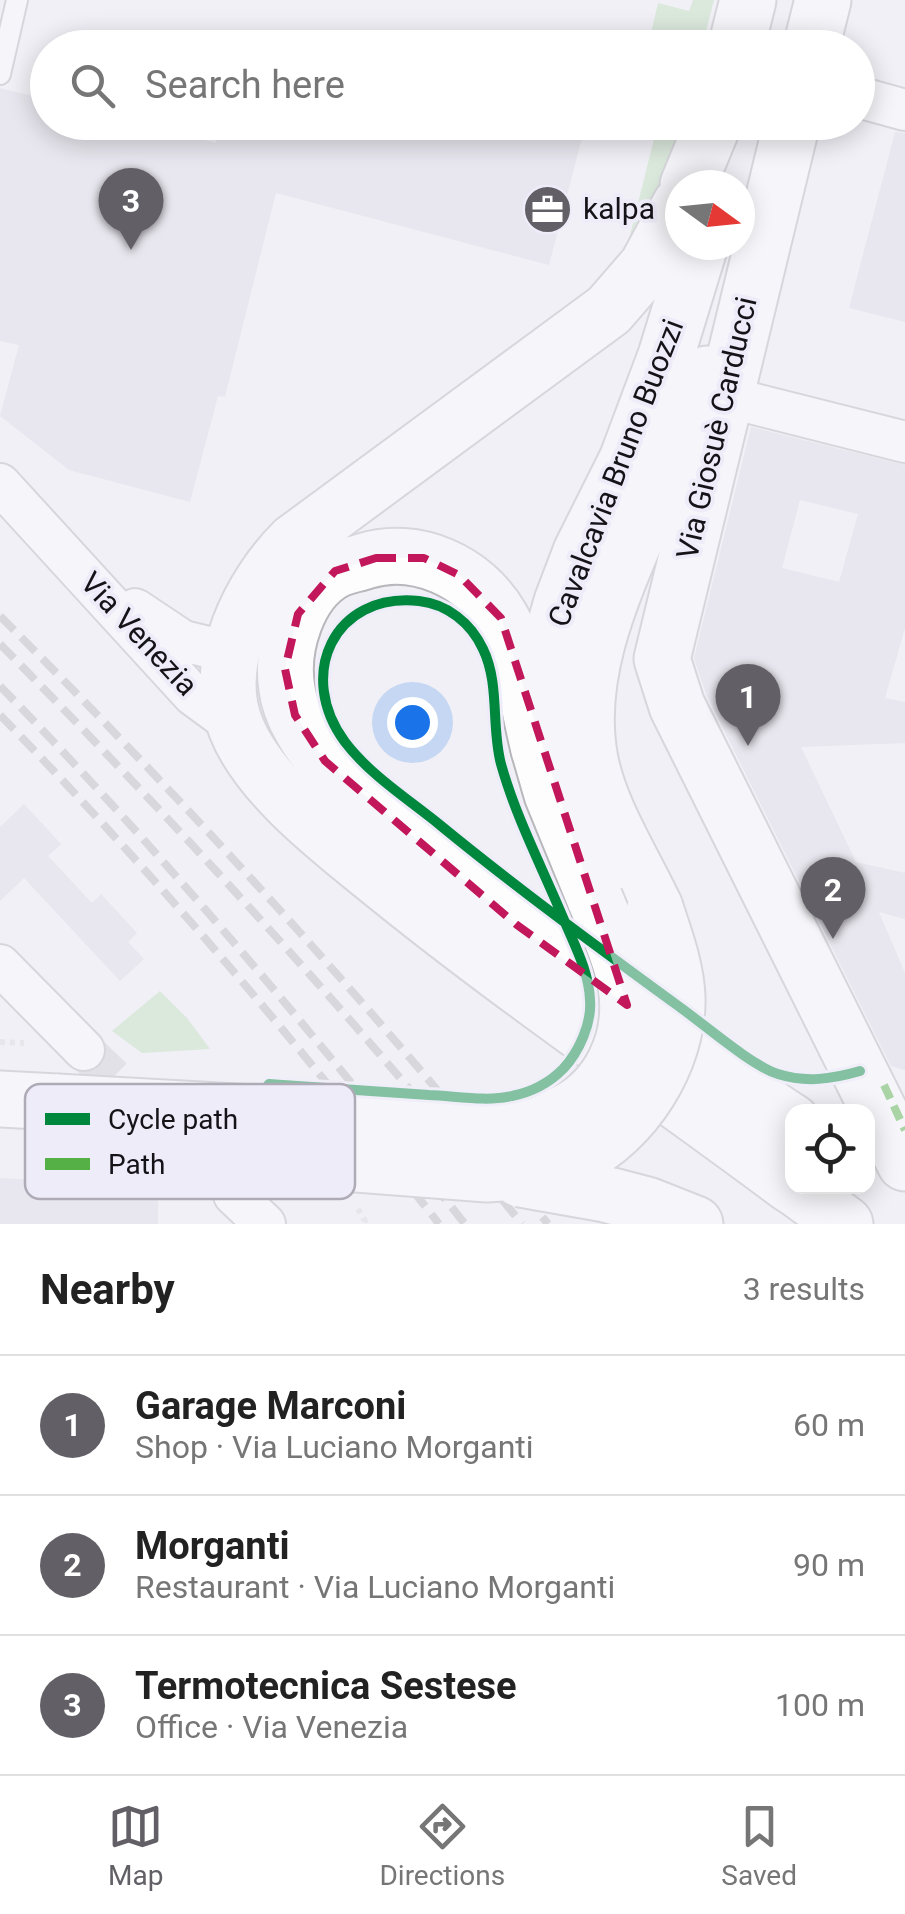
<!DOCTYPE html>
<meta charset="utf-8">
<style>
:root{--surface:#fff;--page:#f2f2f2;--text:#222;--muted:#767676;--line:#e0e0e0;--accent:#626066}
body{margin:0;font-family:Roboto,sans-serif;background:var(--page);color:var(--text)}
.controls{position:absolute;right:30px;bottom:30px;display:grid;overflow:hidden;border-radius:20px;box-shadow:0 5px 25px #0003}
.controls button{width:90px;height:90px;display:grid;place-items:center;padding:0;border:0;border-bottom:2px solid var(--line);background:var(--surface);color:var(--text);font:50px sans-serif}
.compass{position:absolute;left:665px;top:170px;width:90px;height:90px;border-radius:50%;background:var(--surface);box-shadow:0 5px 25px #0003;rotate:105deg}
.you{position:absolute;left:412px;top:722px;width:35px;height:35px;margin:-25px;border:8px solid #fff;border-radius:50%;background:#1a73e8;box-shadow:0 0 0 15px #1a73e833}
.badge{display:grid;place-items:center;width:65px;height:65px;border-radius:50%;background:var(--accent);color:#fff;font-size:32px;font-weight:700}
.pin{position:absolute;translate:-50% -82px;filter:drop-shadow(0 2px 5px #0008)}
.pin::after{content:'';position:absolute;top:52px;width:35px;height:30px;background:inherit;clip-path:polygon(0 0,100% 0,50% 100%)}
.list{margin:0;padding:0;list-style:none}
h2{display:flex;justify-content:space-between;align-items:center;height:130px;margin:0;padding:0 40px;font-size:42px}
h2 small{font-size:32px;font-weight:400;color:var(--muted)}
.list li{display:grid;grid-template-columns:65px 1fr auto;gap:30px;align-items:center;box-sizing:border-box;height:140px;padding:0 40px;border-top:2px solid var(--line)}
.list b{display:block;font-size:38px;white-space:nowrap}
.list p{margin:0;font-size:32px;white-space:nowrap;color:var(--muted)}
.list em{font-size:32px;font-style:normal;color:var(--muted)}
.icon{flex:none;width:55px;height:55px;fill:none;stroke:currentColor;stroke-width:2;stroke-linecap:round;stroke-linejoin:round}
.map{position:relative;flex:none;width:905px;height:1224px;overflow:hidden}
.search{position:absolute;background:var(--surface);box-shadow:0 5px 25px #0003;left:30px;right:30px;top:30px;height:110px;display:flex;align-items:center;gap:25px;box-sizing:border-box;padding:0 35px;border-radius:55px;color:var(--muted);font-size:38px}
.sheet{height:550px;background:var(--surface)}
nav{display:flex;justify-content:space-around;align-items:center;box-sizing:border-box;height:140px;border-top:2px solid var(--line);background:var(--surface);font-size:28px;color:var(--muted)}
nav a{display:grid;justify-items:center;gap:5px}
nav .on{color:var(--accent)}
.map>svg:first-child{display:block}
.green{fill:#c0debd}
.building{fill:#ded9e4;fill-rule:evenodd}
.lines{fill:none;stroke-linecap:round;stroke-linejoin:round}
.street-tunnel{stroke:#d0cfd5;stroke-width:40;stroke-dasharray:40 20;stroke-linecap:butt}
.lane-casing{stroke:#b8b7bc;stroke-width:24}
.street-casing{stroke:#b8b7bc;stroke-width:44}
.secondary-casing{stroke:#b8b7bc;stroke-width:59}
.path{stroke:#dbdadc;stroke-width:6;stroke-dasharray:5 5;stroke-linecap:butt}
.lane{stroke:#fdfdfe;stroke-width:20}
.street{stroke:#fdfdfe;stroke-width:40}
.secondary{stroke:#fdfdfe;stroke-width:55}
.rail{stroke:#bbbbbc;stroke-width:8;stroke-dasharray:20 10;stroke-linecap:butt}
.secondary-bridge-casing{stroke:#b8b7bc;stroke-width:59;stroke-linecap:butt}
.secondary-bridge{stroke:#fdfdfe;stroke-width:55}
.quiet{stroke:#55b145;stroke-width:8;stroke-dasharray:15 8;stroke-linecap:butt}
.cycleway-casing{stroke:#efecfa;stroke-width:16}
.cycleway{stroke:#00873e;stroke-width:10}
.marked{fill:none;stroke:#c2185b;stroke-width:8;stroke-dasharray:20 12;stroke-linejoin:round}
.labels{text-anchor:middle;stroke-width:8;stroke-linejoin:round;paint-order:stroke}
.poi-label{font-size:30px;fill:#151318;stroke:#efecfa;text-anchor:start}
.street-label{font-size:30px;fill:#151318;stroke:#efecfa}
.key{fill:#efecfa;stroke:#aeabb6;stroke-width:2.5}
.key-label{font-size:28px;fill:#151318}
</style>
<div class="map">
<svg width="905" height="1224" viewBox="0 0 905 1224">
<rect width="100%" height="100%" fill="#f1f0f6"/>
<g class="green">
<path d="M 693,0 L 714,0 L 702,47 L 648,46 L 658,3 L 689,11 Z"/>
<path d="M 658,123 L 689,123 L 675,175 L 623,263 Z"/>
<path d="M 160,991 L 187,1018 L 210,1049 L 142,1053 L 112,1031 Z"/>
</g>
<g class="building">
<path d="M 0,88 L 48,100 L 48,122 L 135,122 L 216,143 L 219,122 L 586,122 L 549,265 L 276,193 L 225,397 L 218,396 L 190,502 L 69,470 L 0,416 L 19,345 L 0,341 Z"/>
<path d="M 895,132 L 905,133 L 905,322 L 849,308 Z"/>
<path d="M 751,427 L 905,465 L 905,628 L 885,698 L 905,702 L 905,743 L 801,747 L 856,862 L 905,873 L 905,919 L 879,912 L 905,973 L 905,1070 L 891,1066 L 706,694 L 694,658 ZM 800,500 L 858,514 L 839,582 L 782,568 Z"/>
<path d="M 24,804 L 61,844 L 48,856 L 92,903 L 101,894 L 137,933 L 128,942 L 144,959 L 120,981 L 24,878 L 0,901 L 0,827 Z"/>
<path d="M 0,1178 L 158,1187 L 158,1224 L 0,1224 Z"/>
</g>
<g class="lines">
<path class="street-tunnel" d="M 84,1050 L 152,1116"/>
<defs>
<path id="lane" d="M 0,74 L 17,0"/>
<g id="street">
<path d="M 858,97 L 905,110"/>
<path d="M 727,397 L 905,442"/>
<path d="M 0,484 L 193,695 L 235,726"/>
<path d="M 135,609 L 183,641 L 233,653"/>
<path d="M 0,965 L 84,1050"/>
<path d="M 234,1195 L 265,1224"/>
</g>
<g id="secondary">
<path d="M 736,48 L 748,0"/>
<path d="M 811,48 L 823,0"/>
<path d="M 792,122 L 662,659 L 677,706 L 905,1163"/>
<path d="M 688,185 L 714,122"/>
<path d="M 680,205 L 647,266 L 609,310 L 294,542 C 250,586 211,664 236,727 C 259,787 337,845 385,884 C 517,991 657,1085 792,1186"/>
<path d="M 539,749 C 528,707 523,656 501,618 C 474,571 416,545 365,561 C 356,564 345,566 336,570 C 297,590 280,649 287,689 C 290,714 309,744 326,762 C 360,801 406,833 446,866 C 522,929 601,987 681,1044 C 718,1070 754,1098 792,1122"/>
<path d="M 595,899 L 552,794 L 539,749 L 541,696 L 549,647 L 562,602 L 581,552 L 627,460 L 666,356 L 700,245"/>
<path d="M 655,908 C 633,861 600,811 590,760 C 573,670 617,583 651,502 C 666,467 680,431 694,395 L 707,374"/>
<path d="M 0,1099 L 57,1102"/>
<path d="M 793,1186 L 845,1224"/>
<path d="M 605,1194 L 647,1205 L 695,1224"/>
</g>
</defs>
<use href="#lane" class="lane-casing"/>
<use href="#street" class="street-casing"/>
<use href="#secondary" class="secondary-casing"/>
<g class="path">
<path d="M 0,1042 L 24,1043"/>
<path d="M 358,1209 L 365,1221 L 362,1224"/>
</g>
<use href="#lane" class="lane"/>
<use href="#street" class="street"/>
<use href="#secondary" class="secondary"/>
<g class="rail">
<path d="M 0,616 C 193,809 377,1012 548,1224"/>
<path d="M 0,644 C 182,829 358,1022 522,1224"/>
<path d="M 0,686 C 166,856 318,1039 465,1224"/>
<path d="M 0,715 C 156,875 302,1048 439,1224"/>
</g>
<defs>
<g id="secondary-bridge">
<path d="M 57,1102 L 509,1127 C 528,1123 550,1121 568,1111 C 610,1089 632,1040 627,994 C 624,962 607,928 595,899"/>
<path d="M 55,1141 L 487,1174 C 517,1172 549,1171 577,1158 C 633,1131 679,1061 677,997 C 676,967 664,936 655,908"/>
<path d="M 520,1179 L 605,1194"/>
</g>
</defs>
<use href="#secondary-bridge" class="secondary-bridge-casing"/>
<use href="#secondary-bridge" class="secondary-bridge"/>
<path class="quiet" d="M 884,1085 L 905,1130"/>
<defs>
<path id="cycleway" d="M 247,1114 L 269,1084 C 322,1088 375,1091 429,1095 C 456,1096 486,1102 512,1096 C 532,1092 549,1083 563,1069 C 579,1052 592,1023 590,1000 C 589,972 575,946 564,920 C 543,869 516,818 501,764 C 491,727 500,684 483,649 C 471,623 447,604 419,601 C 333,592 296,676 345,742 C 370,775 408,799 440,825 C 518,889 599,948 681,1008 C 705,1025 752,1066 778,1074 C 806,1083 832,1079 860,1071"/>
</defs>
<use href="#cycleway" class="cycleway-casing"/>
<use href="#cycleway" class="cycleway"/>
</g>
<path d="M0 0H905V1224H0ZM 376,558 L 424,558 L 459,575 L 501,618 L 627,1005 L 517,925 L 325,761 L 295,715 L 285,669 L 298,614 L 335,571 Z" fill="#f1f0f6" fill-opacity=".55" fill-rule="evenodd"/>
<path class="marked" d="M 376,558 L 424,558 L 459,575 L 501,618 L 627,1005 L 517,925 L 325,761 L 295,715 L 285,669 L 298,614 L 335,571 Z"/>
<defs>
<symbol id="office-disc" viewBox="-11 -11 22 22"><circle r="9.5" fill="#626066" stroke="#efecfa"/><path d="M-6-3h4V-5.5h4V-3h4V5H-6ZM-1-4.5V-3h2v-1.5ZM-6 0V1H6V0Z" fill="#fff"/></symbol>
</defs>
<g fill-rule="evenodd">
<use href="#office-disc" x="520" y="182" width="55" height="55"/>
</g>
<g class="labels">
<g class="poi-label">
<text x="583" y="219">kalpa</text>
</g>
<g class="street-label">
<text transform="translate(717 428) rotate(-77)" y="10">Via Giosuè Carducci</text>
<text transform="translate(616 473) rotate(-69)" y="10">Cavalcavia Bruno Buozzi</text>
<text transform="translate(139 634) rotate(47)" y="10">Via Venezia</text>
</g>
</g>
<rect x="25" y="1084" width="330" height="115" rx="15" class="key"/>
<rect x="45" y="1113" width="45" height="12" fill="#00873e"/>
<rect x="45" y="1158" width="45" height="12" fill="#55b145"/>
<g class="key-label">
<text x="108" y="1129">Cycle path</text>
<text x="108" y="1174">Path</text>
</g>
</svg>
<div class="controls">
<button><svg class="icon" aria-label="locate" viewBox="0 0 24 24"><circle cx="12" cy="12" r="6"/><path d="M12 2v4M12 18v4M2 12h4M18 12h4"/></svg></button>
</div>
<svg class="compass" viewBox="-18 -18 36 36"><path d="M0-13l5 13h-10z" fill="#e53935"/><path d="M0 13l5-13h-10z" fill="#767676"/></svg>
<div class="you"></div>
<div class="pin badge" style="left:748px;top:746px">1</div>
<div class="pin badge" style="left:833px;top:939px">2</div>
<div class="pin badge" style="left:131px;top:250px">3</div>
<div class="search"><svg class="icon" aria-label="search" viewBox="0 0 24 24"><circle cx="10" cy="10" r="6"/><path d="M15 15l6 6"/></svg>Search here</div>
</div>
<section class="sheet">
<h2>Nearby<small>3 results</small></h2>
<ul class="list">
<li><span class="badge">1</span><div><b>Garage Marconi</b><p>Shop · Via Luciano Morganti</p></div><em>60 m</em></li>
<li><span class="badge">2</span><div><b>Morganti</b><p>Restaurant · Via Luciano Morganti</p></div><em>90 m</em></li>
<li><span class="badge">3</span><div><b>Termotecnica Sestese</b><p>Office · Via Venezia</p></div><em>100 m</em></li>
</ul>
</section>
<nav>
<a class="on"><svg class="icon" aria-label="map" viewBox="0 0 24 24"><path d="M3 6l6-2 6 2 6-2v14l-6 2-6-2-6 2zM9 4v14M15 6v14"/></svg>Map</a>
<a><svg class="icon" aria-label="directions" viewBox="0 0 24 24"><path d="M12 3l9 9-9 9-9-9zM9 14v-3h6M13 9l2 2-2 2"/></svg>Directions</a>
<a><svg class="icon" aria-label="saved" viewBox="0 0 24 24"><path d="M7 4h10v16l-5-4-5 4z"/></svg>Saved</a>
</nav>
